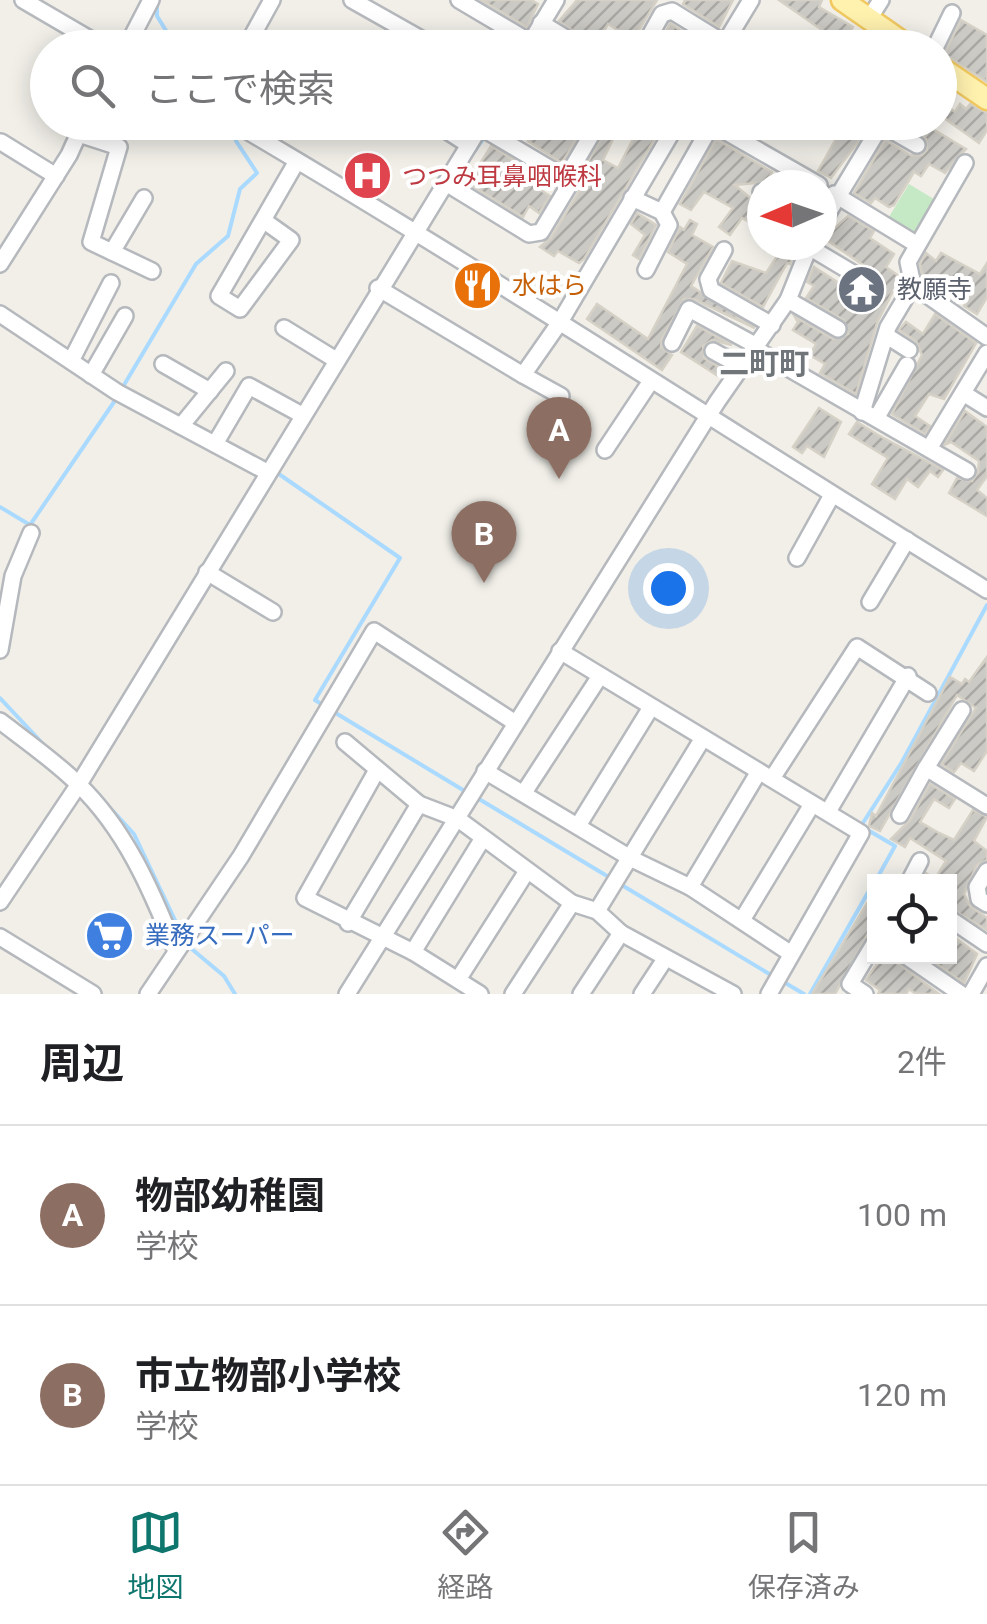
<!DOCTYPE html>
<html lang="ja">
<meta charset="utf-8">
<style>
:root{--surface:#fff;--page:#f2f2f2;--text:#202124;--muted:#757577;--line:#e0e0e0;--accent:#0f766e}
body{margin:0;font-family:Roboto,"Noto Sans JP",sans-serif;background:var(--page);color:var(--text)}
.controls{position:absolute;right:30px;bottom:30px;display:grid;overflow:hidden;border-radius:0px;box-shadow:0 5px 25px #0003}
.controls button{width:90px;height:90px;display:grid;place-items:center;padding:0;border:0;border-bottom:2px solid var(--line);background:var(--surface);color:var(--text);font:50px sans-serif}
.compass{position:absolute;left:747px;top:170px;width:90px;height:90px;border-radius:50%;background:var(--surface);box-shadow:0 5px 25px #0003;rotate:268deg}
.you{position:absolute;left:668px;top:588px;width:35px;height:35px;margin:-25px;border:8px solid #fff;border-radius:50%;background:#1a73e8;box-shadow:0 0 0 15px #1a73e833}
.badge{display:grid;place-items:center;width:65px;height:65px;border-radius:50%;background:var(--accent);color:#fff;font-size:32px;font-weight:700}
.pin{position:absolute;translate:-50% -82px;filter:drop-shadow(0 2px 5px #0008)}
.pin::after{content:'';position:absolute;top:52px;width:35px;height:30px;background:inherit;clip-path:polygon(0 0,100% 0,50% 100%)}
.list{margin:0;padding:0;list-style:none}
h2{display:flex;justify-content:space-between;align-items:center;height:130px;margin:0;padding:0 40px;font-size:42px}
h2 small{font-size:32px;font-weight:400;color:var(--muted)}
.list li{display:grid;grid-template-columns:65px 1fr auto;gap:30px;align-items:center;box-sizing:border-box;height:180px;padding:0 40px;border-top:2px solid var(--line)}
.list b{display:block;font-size:38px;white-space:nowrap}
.list p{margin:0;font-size:32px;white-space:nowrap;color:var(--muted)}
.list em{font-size:32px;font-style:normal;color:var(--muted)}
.icon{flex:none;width:55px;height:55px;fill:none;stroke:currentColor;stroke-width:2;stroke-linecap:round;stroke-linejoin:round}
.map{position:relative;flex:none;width:987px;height:994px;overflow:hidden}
.search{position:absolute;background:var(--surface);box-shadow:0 5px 25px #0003;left:30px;right:30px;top:30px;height:110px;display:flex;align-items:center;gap:25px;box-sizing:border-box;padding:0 35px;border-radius:55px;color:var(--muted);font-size:38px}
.sheet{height:490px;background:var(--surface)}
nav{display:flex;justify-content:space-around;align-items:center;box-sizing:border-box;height:140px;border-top:2px solid var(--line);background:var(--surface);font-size:28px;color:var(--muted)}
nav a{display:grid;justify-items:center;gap:5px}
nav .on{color:var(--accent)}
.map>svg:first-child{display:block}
.park{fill:#c5e8c5}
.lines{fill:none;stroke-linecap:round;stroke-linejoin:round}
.stream{stroke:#aadaff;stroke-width:4}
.building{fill:url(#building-hatch);stroke:#d6d1c6;stroke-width:2.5}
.minor-casing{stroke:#b5b8bc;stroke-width:20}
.major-casing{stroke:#f2c960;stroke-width:25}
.minor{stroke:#fff;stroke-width:15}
.major{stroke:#fff2af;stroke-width:20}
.labels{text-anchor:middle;stroke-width:8;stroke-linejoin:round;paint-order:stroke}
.health-label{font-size:25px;fill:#be3a42;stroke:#fff;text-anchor:start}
.food-label{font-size:25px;fill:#c56008;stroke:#fff;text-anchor:start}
.worship-label{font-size:25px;fill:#5b616d;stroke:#fff;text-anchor:start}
.shop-label{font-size:25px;fill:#366cbe;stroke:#fff;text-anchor:start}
.quarter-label{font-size:30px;font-weight:bold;fill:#70757a;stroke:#fff}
</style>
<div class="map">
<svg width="987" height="994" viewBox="0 0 987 994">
<defs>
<pattern id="building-hatch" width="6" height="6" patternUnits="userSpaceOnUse" patternTransform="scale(2.5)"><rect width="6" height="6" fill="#cccac5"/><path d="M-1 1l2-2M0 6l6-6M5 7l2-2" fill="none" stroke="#a9a8a4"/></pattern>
</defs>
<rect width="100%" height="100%" fill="#f1efe8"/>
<path class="park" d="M 909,184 L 937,201 L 915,238 L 886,222 Z"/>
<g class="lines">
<g class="stream">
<path d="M 157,3 L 157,16 L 173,42 L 205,48"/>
<path d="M 468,160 L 486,135"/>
<path d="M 124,385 L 196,264 L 228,236 L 240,189 L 257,173 L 236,141"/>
<path d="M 276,472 L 400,558 L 315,700 L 323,705"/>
<path d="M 0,507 L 30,525 L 114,402"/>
<path d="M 0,698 L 44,745"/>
<path d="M 334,712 L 463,790"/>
<path d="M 89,785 L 134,834 L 183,937"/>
<path d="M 479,799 L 612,879"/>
<path d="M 875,882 L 895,846 L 861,826 L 902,762 L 987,605"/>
<path d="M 620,884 L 771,975"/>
<path d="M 187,945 L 224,976 L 235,994"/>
<path d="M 782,981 L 804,994"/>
<path d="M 810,994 L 874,882"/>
</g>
</g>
<g class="building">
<path d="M 481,0 L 531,0 L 538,4 L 527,27 Z"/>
<path d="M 577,0 L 657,0 L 628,48 L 614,48 L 622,33 L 608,24 L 595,47 L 559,21 Z"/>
<path d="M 685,0 L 733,0 L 719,27 L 683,4 Z"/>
<path d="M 779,0 L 822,0 L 819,7 L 853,27 L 840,48 L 825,48 L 832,37 Z"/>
<path d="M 961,20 L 987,35 L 987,82 L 944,54 Z"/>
<path d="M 670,23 L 677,28 L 710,48 L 659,48 Z"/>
<path d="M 940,101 L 955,112 L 960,104 L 966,109 L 970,104 L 987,113 L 987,130 L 979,143 L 940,115 Z"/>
<path d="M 539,122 L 556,122 L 578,136 L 562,163 L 528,141 Z"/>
<path d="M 610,122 L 621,122 L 603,160 L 618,168 L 642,122 L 664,123 L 584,259 L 579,263 L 558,251 L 554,256 L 540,247 L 551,238 L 581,188 L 584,169 Z"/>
<path d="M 813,122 L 838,122 L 860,139 L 831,178 L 818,171 L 837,137 Z"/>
<path d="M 900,122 L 921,122 L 966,149 L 945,173 L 929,164 L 921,176 L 914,172 L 894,205 L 889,207 L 875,198 L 871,203 L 854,193 L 885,140 L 910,155 L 922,155 L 927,150 L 926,139 Z"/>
<path d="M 716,139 L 772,172 L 767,182 L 735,185 L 762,208 L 762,229 L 742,218 L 730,235 L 719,227 L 733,208 L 704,192 L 691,210 L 680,204 Z"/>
<path d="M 491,146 L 542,177 L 536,187 L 550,196 L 539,213 L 529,206 L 523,217 L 461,179 L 478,167 Z"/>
<path d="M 637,213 L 656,225 L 639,259 L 633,255 L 645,235 L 631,224 Z"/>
<path d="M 848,216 L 874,231 L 870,238 L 894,254 L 886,267 L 900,277 L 877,323 L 856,394 L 820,373 L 825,364 L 810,355 L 816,344 L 793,330 L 798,322 L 795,317 L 833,339 L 848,334 L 844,320 L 806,298 L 814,286 L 807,282 L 814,267 L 850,290 L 866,280 L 866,267 L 824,238 Z"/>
<path d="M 690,220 L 697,224 L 692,235 L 713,247 L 691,286 L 755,328 L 694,299 L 684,299 L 662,339 L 661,347 L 672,355 L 662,370 L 587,319 L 597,304 L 648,339 L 687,264 L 668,252 L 680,227 L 684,230 Z"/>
<path d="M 791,245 L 798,245 L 790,264 L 787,263 L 763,307 L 721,283 L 732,261 L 766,273 L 783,247 L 788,250 Z"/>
<path d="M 926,253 L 936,261 L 941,253 L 980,274 L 987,263 L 987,297 L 977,314 L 964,306 L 970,295 L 953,283 L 946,294 L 923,278 L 920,264 Z"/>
<path d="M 935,314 L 976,343 L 944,399 L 929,394 L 915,416 L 930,426 L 925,434 L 892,414 L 922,355 L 916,341 L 899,330 L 906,322 L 923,334 Z"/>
<path d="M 697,326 L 732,345 L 712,340 L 703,346 L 704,358 L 722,369 L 718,376 L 681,352 Z"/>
<path d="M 819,408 L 841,422 L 824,457 L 807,446 L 802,453 L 793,447 Z"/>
<path d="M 965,411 L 987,427 L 987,476 L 977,490 L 987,498 L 987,516 L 949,493 L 957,478 L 972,481 L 978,472 L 979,461 L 951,442 L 944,445 Z"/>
<path d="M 857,422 L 878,435 L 943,470 L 938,477 L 930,471 L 918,487 L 907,479 L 895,499 L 872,484 L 888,458 L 849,434 Z"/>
<path d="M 987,657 L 987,751 L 974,771 L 961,763 L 954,772 L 941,764 L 976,708 L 957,695 L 880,831 L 869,826 L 872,813 L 876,816 L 950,677 L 962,684 L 965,679 L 969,682 Z"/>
<path d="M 930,784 L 955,799 L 949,808 L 934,799 L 920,822 L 939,833 L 954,840 L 973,810 L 987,817 L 974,841 L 987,851 L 987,860 L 977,865 L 964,894 L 970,906 L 987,918 L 987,930 L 950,908 L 950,882 L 922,882 L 926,873 L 935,879 L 946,861 L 910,838 L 905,847 L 891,839 L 910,820 Z"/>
<path d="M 874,892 L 872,926 L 835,994 L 812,994 Z"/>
<path d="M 950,934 L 977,954 L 964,983 L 928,958 L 950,956 Z"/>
<path d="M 882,956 L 899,964 L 939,994 L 916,994 L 909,989 L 906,994 L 878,994 L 880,990 L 866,980 Z"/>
</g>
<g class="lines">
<defs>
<g id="minor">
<path d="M 23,0 L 105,48"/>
<path d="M 352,0 L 437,48"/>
<path d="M 459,0 L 530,42"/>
<path d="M 869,19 L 881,0"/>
<path d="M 541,23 L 582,48"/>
<path d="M 251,38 L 272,0"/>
<path d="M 126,48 L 151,0"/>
<path d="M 527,48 L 556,0"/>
<path d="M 643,48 L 662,14 L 672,11 L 732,48"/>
<path d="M 722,48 L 751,0"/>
<path d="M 935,48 L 952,13"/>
<path d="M 232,122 C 487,272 735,435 987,590"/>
<path d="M 433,122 L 469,145"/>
<path d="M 709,122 L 819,185"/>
<path d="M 858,122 L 876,133"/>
<path d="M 882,125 L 917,145"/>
<path d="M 480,127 L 566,178"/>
<path d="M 79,134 L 119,147 L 91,242 L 152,271"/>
<path d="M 1,142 L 56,176"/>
<path d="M 446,183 L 529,234 L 541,232 L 571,182 L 566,178 L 599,122"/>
<path d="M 761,192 L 762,192"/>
<path d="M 834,194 L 916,244"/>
<path d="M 632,198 L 662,212 L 669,225 L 646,270"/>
<path d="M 662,212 L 712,124"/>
<path d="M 263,220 L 291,240 L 240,309 L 219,296 L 297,161"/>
<path d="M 822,223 L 883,122"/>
<path d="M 809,247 L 856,275"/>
<path d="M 724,250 L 708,279 L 711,290 L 772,325"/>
<path d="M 112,252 L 144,198"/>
<path d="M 0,264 L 69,155 L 84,122"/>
<path d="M 913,285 L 987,337"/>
<path d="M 378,288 L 523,375 L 560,322 L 678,122"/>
<path d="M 788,300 L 838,329"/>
<path d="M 0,314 L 117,392 L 267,472"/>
<path d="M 284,328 L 336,360"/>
<path d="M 887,336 L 909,350"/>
<path d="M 672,343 L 689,309 L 757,346"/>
<path d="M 755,349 L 967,471"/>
<path d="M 713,351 L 742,367"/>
<path d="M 71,361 L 111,283"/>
<path d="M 163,364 L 210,391"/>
<path d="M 91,375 L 125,316"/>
<path d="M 523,375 L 561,396 L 541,430"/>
<path d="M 963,393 L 987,408"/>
<path d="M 862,412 L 888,327 L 913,285 L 908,262 L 965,163"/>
<path d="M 877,417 L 907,365"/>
<path d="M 181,426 L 226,371"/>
<path d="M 215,444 L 249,386 L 302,415"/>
<path d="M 930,447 L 987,353"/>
<path d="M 605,450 L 651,381"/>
<path d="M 797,558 L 832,495"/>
<path d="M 207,572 L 273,612"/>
<path d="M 870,602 L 907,540"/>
<path d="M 0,650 L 13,576 L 31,533"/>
<path d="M 560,651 L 861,833 L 769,994"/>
<path d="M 0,721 C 26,741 55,761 78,784 C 125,829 151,889 175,949"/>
<path d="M 345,742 L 419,804 L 458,819 L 572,903 L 597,911 L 621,933 L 733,994"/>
<path d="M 926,768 L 962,710"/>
<path d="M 377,770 L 305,898 L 413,952 L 480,994"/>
<path d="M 485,771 L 632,859 L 690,887 L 790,953"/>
<path d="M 773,777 L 857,647 L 928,693"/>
<path d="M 525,791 L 600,676"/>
<path d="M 829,810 L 908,676"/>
<path d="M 900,815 L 926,768 L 987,806"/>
<path d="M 579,824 L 650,709"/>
<path d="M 987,871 L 977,887 L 979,899 L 987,904"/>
<path d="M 909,882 L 920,861"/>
<path d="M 690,887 L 758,773"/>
<path d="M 0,902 L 79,784 L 483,122"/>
<path d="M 597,911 L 703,738"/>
<path d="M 950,919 L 987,944"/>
<path d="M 742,920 L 811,806"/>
<path d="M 348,923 L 419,804"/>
<path d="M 0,937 L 93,994"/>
<path d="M 413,952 L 483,838"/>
<path d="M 906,956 L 961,994"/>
<path d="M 459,978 L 527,871"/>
<path d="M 148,994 L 241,856 L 374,631 L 514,722"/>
<path d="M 347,994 L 717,402 L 788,300 L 810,245"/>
<path d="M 513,994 L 572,903"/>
<path d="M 581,994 L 621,933"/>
<path d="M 642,994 L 665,959"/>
<path d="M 865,994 L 850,984 L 874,944"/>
<path d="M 971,994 L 987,966"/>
</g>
<g id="major">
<path d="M 842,0 L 911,48"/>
<path d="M 940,67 L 987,99"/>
</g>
</defs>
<use href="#minor" class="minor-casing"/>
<use href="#major" class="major-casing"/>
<use href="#minor" class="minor"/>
<use href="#major" class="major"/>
</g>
<defs>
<symbol id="hospital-disc" viewBox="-11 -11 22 22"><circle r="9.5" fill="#e0444e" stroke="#fff"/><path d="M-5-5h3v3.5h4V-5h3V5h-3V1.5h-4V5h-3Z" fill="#fff"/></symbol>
<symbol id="restaurant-disc" viewBox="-11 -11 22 22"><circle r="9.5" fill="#e8710a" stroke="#fff"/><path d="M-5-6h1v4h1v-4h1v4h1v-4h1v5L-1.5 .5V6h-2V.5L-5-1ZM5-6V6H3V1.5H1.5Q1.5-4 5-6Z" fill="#fff"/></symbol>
<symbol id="temple-disc" viewBox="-11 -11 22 22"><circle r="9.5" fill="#6b7280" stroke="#fff"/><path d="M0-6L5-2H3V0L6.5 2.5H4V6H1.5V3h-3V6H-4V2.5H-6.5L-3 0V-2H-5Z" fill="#fff"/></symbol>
<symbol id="supermarket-disc" viewBox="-11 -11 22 22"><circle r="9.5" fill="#3f7fe0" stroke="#fff"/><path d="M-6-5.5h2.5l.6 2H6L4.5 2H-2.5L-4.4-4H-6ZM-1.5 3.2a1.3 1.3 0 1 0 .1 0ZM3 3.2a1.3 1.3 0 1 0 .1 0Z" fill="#fff"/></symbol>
</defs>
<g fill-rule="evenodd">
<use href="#hospital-disc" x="340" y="148" width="55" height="55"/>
<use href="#restaurant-disc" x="450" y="258" width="55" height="55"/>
<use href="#temple-disc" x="834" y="262" width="55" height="55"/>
<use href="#supermarket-disc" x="82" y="908" width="55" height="55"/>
</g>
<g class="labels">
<g class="health-label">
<text x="402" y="185">つつみ耳鼻咽喉科</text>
</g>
<g class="food-label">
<text x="512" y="294">水はら</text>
</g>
<g class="worship-label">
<text x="897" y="298">教願寺</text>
</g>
<g class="shop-label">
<text x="145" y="944">業務スーパー</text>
</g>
<g class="quarter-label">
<text x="764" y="374">二町町</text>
</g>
</g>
</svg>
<div class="controls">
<button><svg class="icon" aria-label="locate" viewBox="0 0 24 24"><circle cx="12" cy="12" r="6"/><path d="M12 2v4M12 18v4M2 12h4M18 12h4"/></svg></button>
</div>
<svg class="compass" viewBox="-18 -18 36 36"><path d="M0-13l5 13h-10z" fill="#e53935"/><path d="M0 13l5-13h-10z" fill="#757577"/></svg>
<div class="you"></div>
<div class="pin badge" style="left:559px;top:479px;background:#8d6e63">A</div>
<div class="pin badge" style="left:484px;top:583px;background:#8d6e63">B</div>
<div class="search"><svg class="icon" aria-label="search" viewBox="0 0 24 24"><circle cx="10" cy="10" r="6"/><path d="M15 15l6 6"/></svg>ここで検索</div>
</div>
<section class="sheet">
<h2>周辺<small>2件</small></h2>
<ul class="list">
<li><span class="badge" style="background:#8d6e63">A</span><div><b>物部幼稚園</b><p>学校</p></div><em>100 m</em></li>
<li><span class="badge" style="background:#8d6e63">B</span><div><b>市立物部小学校</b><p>学校</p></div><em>120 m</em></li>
</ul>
</section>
<nav>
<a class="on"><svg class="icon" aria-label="map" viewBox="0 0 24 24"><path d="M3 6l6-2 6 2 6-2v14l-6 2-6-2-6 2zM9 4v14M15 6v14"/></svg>地図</a>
<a><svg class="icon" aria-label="directions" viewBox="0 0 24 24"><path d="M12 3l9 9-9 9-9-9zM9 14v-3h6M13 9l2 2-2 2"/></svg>経路</a>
<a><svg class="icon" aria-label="saved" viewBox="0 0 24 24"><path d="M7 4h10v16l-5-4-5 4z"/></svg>保存済み</a>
</nav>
